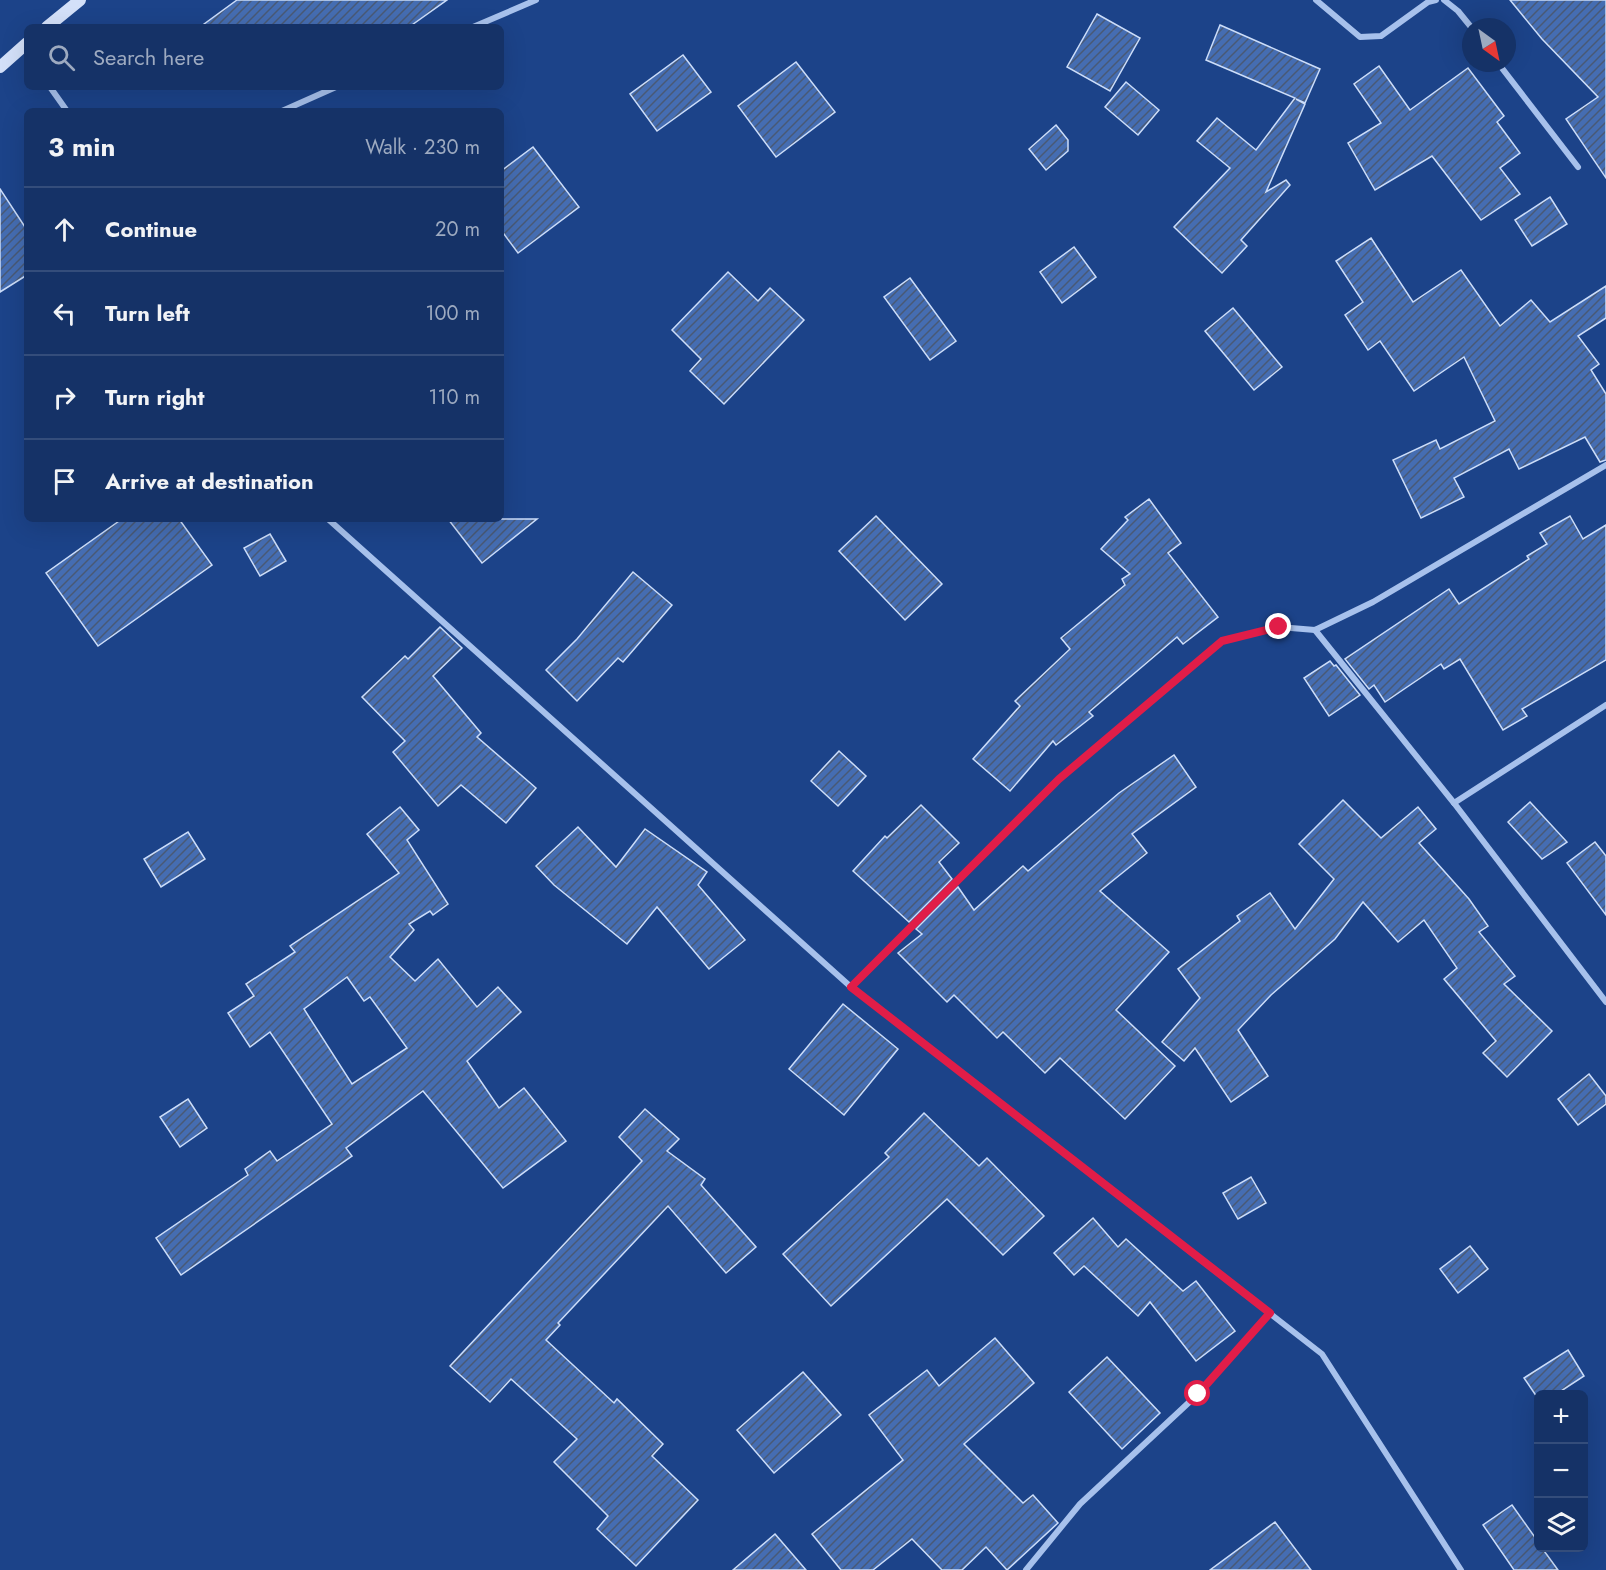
<!DOCTYPE html>
<meta charset="utf-8">
<style>
:root{--surface:#153267;--page:#223e70;--text:#f1f3f6;--muted:#9daac0;--line:#344d7b}
body{margin:0;font-family:Jost,sans-serif;background:var(--page);color:var(--text)}
.controls{position:absolute;right:18px;bottom:18px;display:grid;overflow:hidden;border-radius:9px;box-shadow:0 6px 24px #0002}
.controls button{width:54px;height:54px;display:grid;place-items:center;padding:0;border:0;border-bottom:2px solid var(--line);background:var(--surface);color:var(--text);font:30px sans-serif}
.compass{position:absolute;left:1462px;top:18px;width:54px;height:54px;border-radius:50%;background:var(--surface);box-shadow:0 6px 24px #0002;rotate:147deg}
.stop{position:absolute;width:18px;height:18px;margin:-14px;border:4px solid #e11d48;border-radius:50%;background:#fff}
.stop.end{background:#e11d48;border-color:#fff;box-shadow:0 2px 6px #0008}
.list{margin:0;padding:0;list-style:none}
h2{display:flex;justify-content:space-between;align-items:center;height:78px;margin:0;padding:0 24px;font-size:26px}
h2 small{font-size:20px;font-weight:400;color:var(--muted)}
.list li{display:grid;grid-template-columns:39px 1fr auto;gap:18px;align-items:center;box-sizing:border-box;height:84px;padding:0 24px;border-top:2px solid var(--line)}
.list b{display:block;font-size:22px;white-space:nowrap}
.list em{font-size:20px;font-style:normal;color:var(--muted)}
.icon{flex:none;width:33px;height:33px;fill:none;stroke:currentColor;stroke-width:2;stroke-linecap:round;stroke-linejoin:round}
.map{position:relative;flex:none;width:1606px;height:1570px;overflow:hidden}
.search{position:absolute;background:var(--surface);box-shadow:0 6px 24px #0002;left:24px;top:24px;width:480px;height:66px;display:flex;align-items:center;gap:15px;box-sizing:border-box;padding:0 21px;border-radius:9px;color:var(--muted);font-size:22px}
.panel{position:absolute;background:var(--surface);box-shadow:0 6px 24px #0002;left:24px;top:108px;width:480px;height:414px;border-radius:9px}
.map>svg:first-child{display:block}
.building{fill:url(#building-hatch);stroke:#ccddf9;stroke-width:1.5;fill-rule:evenodd}
.lines{fill:none;stroke-linecap:round;stroke-linejoin:round}
.street{stroke:#a7c1ec;stroke-width:6}
.secondary{stroke:#d3e0f9;stroke-width:12}
.route{stroke:#e11d48;stroke-width:8}
</style>
<div class="map">
<svg width="1606" height="1570" viewBox="0 0 1606 1570">
<defs>
<pattern id="building-hatch" width="6" height="6" patternUnits="userSpaceOnUse" patternTransform="scale(1.5)"><rect width="6" height="6" fill="#456db2"/><path d="M-1 1l2-2M0 6l6-6M5 7l2-2" fill="none" stroke="#495975"/></pattern>
</defs>
<rect width="100%" height="100%" fill="#1c4389"/>
<g class="building">
<path d="M 237,0 L 447,0 L 409,27 L 200,27 Z"/>
<path d="M 1510,0 L 1606,0 L 1606,178 L 1566,119 L 1598,97 L 1542,39 Z"/>
<path d="M 1097,14 L 1140,38 L 1110,91 L 1067,67 Z"/>
<path d="M 1220,25 L 1320,69 L 1305,103 L 1296,99 L 1305,104 L 1266,192 L 1286,180 L 1290,185 L 1241,240 L 1247,246 L 1222,273 L 1174,227 L 1230,168 L 1197,141 L 1217,118 L 1256,150 L 1295,98 L 1206,60 Z"/>
<path d="M 683,55 L 711,92 L 657,131 L 630,94 Z"/>
<path d="M 796,62 L 835,112 L 776,157 L 738,106 Z"/>
<path d="M 1379,66 L 1410,110 L 1468,68 L 1504,116 L 1497,122 L 1520,153 L 1500,168 L 1520,194 L 1481,220 L 1432,156 L 1375,190 L 1348,143 L 1381,123 L 1354,84 Z"/>
<path d="M 1126,82 L 1159,110 L 1138,135 L 1105,107 Z"/>
<path d="M 1056,125 L 1068,140 L 1068,151 L 1046,170 L 1029,149 Z"/>
<path d="M 533,147 L 579,207 L 518,253 L 501,230 L 501,171 Z"/>
<path d="M 0,189 L 27,230 L 27,275 L 0,292 Z"/>
<path d="M 1550,197 L 1567,224 L 1532,246 L 1515,220 Z"/>
<path d="M 1371,238 L 1413,302 L 1461,270 L 1500,326 L 1531,300 L 1550,322 L 1606,286 L 1606,318 L 1578,336 L 1599,364 L 1591,370 L 1606,394 L 1606,460 L 1600,462 L 1585,437 L 1519,469 L 1509,449 L 1454,478 L 1464,497 L 1421,518 L 1393,460 L 1436,440 L 1440,449 L 1495,421 L 1464,357 L 1414,391 L 1380,341 L 1368,350 L 1345,315 L 1363,302 L 1336,261 Z"/>
<path d="M 1074,247 L 1096,277 L 1062,303 L 1040,272 Z"/>
<path d="M 728,272 L 758,301 L 770,288 L 804,320 L 724,404 L 690,371 L 701,359 L 672,330 Z"/>
<path d="M 910,278 L 956,341 L 930,360 L 884,297 Z"/>
<path d="M 1233,308 L 1282,367 L 1254,390 L 1205,331 Z"/>
<path d="M 1149,499 L 1181,543 L 1168,553 L 1218,617 L 1183,644 L 1177,637 L 1089,712 L 1093,716 L 1056,745 L 1053,741 L 1010,791 L 973,759 L 1020,706 L 1015,701 L 1070,649 L 1061,638 L 1125,585 L 1122,579 L 1130,574 L 1101,549 L 1128,520 L 1125,517 Z"/>
<path d="M 876,516 L 942,584 L 905,620 L 839,551 Z"/>
<path d="M 1570,516 L 1583,539 L 1606,525 L 1606,660 L 1522,709 L 1527,716 L 1503,730 L 1460,659 L 1444,669 L 1441,664 L 1385,702 L 1374,685 L 1369,689 L 1345,659 L 1449,589 L 1459,604 L 1529,559 L 1527,556 L 1547,544 L 1540,533 Z"/>
<path d="M 122,519 L 179,519 L 212,565 L 98,646 L 46,573 Z"/>
<path d="M 448,519 L 537,519 L 482,563 Z"/>
<path d="M 270,534 L 286,561 L 260,576 L 244,548 Z"/>
<path d="M 633,572 L 672,605 L 623,662 L 618,658 L 577,701 L 546,670 L 577,639 Z"/>
<path d="M 440,627 L 462,648 L 433,676 L 481,733 L 477,737 L 536,788 L 506,823 L 461,785 L 438,806 L 393,752 L 405,741 L 362,697 L 405,656 L 408,659 Z"/>
<path d="M 1330,661 L 1334,666 L 1336,665 L 1360,695 L 1329,716 L 1304,678 Z"/>
<path d="M 839,751 L 866,776 L 838,806 L 811,781 Z"/>
<path d="M 1174,755 L 1196,787 L 1132,834 L 1147,853 L 1100,891 L 1169,952 L 1116,1010 L 1175,1066 L 1125,1119 L 1060,1058 L 1045,1073 L 1003,1032 L 997,1038 L 954,995 L 947,1002 L 898,953 L 922,934 L 916,929 L 958,887 L 974,910 L 1023,866 L 1028,871 L 1119,793 Z"/>
<path d="M 1343,800 L 1381,838 L 1418,807 L 1436,829 L 1419,843 L 1469,899 L 1488,926 L 1479,932 L 1515,976 L 1504,984 L 1552,1031 L 1507,1077 L 1483,1053 L 1496,1041 L 1444,979 L 1457,968 L 1424,920 L 1398,942 L 1363,902 L 1335,939 L 1271,995 L 1238,1030 L 1268,1076 L 1231,1102 L 1195,1048 L 1184,1061 L 1162,1042 L 1200,998 L 1178,969 L 1240,921 L 1237,916 L 1270,893 L 1295,929 L 1334,879 L 1299,844 Z"/>
<path d="M 1530,802 L 1567,842 L 1542,859 L 1508,822 Z"/>
<path d="M 921,805 L 959,843 L 939,862 L 952,879 L 909,922 L 853,871 L 885,836 L 887,838 Z"/>
<path d="M 400,807 L 419,830 L 407,840 L 448,904 L 433,915 L 430,911 L 409,924 L 414,930 L 390,957 L 415,981 L 438,959 L 477,1007 L 498,987 L 521,1012 L 467,1061 L 499,1108 L 524,1088 L 566,1141 L 503,1188 L 423,1091 L 346,1148 L 352,1156 L 181,1275 L 156,1238 L 248,1175 L 245,1169 L 270,1151 L 277,1161 L 332,1124 L 270,1032 L 250,1047 L 228,1013 L 254,996 L 246,984 L 295,952 L 290,946 L 399,873 L 367,834 ZM 347,977 L 364,1001 L 370,997 L 407,1048 L 352,1084 L 304,1009 Z"/>
<path d="M 578,827 L 616,867 L 645,829 L 707,872 L 698,885 L 745,940 L 709,969 L 657,907 L 627,944 L 554,885 L 536,866 Z"/>
<path d="M 188,832 L 205,859 L 161,887 L 144,859 Z"/>
<path d="M 1595,842 L 1606,856 L 1606,915 L 1567,863 Z"/>
<path d="M 843,1004 L 898,1049 L 844,1115 L 789,1069 Z"/>
<path d="M 1589,1074 L 1606,1096 L 1606,1104 L 1578,1125 L 1558,1099 Z"/>
<path d="M 188,1099 L 207,1128 L 180,1147 L 160,1117 Z"/>
<path d="M 645,1109 L 679,1139 L 667,1151 L 705,1179 L 701,1185 L 756,1247 L 726,1273 L 668,1206 L 558,1323 L 560,1325 L 546,1340 L 614,1403 L 617,1399 L 663,1444 L 652,1456 L 698,1500 L 636,1566 L 597,1529 L 608,1516 L 554,1462 L 577,1439 L 511,1379 L 490,1402 L 450,1366 L 642,1161 L 619,1137 Z"/>
<path d="M 924,1113 L 979,1166 L 987,1158 L 1044,1216 L 1003,1255 L 947,1199 L 831,1306 L 783,1254 L 889,1157 L 885,1153 Z"/>
<path d="M 1251,1177 L 1266,1203 L 1238,1219 L 1223,1193 Z"/>
<path d="M 1093,1218 L 1118,1247 L 1126,1239 L 1183,1291 L 1196,1281 L 1235,1331 L 1196,1361 L 1150,1302 L 1138,1316 L 1084,1266 L 1074,1275 L 1054,1253 Z"/>
<path d="M 1470,1246 L 1488,1269 L 1458,1293 L 1440,1269 Z"/>
<path d="M 995,1338 L 1034,1383 L 964,1444 L 1023,1503 L 1033,1495 L 1058,1523 L 1007,1570 L 986,1547 L 962,1570 L 942,1570 L 912,1539 L 873,1570 L 841,1570 L 812,1534 L 903,1460 L 869,1415 L 927,1370 L 939,1386 Z"/>
<path d="M 1568,1350 L 1584,1376 L 1555,1395 L 1539,1395 L 1539,1400 L 1524,1378 Z"/>
<path d="M 1107,1357 L 1160,1413 L 1122,1449 L 1069,1392 Z"/>
<path d="M 803,1372 L 841,1415 L 774,1473 L 737,1430 Z"/>
<path d="M 1512,1505 L 1539,1543 L 1539,1548 L 1542,1548 L 1558,1570 L 1514,1570 L 1483,1525 Z"/>
<path d="M 1275,1522 L 1311,1570 L 1210,1570 Z"/>
<path d="M 775,1534 L 806,1570 L 733,1570 Z"/>
</g>
<g class="lines">
<g class="street">
<path d="M 1316,0 L 1360,37 L 1381,36 L 1428,2 L 1436,0"/>
<path d="M 1444,0 L 1458,11 L 1471,27"/>
<path d="M 473,27 L 536,0"/>
<path d="M 1498,63 L 1578,167"/>
<path d="M 50,87 L 67,111"/>
<path d="M 282,111 L 336,87"/>
<path d="M 328,519 L 851,987 L 1322,1354 L 1461,1570"/>
<path d="M 1315,630 L 1454,803 L 1606,1002"/>
<path d="M 1454,803 L 1606,705"/>
<path d="M 851,987 L 1059,779 L 1222,641 L 1279,627 L 1315,630 L 1373,602 L 1606,465"/>
<path d="M 1026,1570 L 1080,1504 L 1198,1394 L 1270,1313"/>
</g>
<g class="secondary">
<path d="M 47,27 L 80,0"/>
<path d="M 0,67 L 27,43"/>
</g>
</g>
<g class="lines">
<path class="route" d="M 1198,1394 L 1270,1313 L 851,987 L 1059,779 L 1222,641 L 1279,627"/>
</g>
</svg>
<div class="controls">
<button>+</button>
<button>−</button>
<button><svg class="icon" aria-label="layers" viewBox="0 0 24 24"><path d="M12 4l9 5-9 5-9-5zM3 14l9 5 9-5"/></svg></button>
</div>
<svg class="compass" viewBox="-18 -18 36 36"><path d="M0-13l5 13h-10z" fill="#e53935"/><path d="M0 13l5-13h-10z" fill="#9daac0"/></svg>
<div class="stop" style="left:1198px;top:1394px"></div>
<div class="stop end" style="left:1279px;top:627px"></div>
<div class="search"><svg class="icon" aria-label="search" viewBox="0 0 24 24"><circle cx="10" cy="10" r="6"/><path d="M15 15l6 6"/></svg>Search here</div>
<section class="panel">
<h2>3 min<small>Walk · 230 m</small></h2>
<ul class="list">
<li><svg class="icon" aria-label="ahead" viewBox="0 0 24 24"><path d="M12 20V5M6 11l6-6 6 6"/></svg><div><b>Continue</b></div><em>20 m</em></li>
<li><svg class="icon" aria-label="left" viewBox="0 0 24 24"><path d="M17 20v-9H6M10 6l-5 5 5 5"/></svg><div><b>Turn left</b></div><em>100 m</em></li>
<li><svg class="icon" aria-label="right" viewBox="0 0 24 24"><path d="M7 20v-9h11M14 6l5 5-5 5"/></svg><div><b>Turn right</b></div><em>110 m</em></li>
<li><svg class="icon" aria-label="arrive" viewBox="0 0 24 24"><path d="M6 21V4h12l-3 4 3 4H6"/></svg><div><b>Arrive at destination</b></div></li>
</ul>
</section>
</div>
